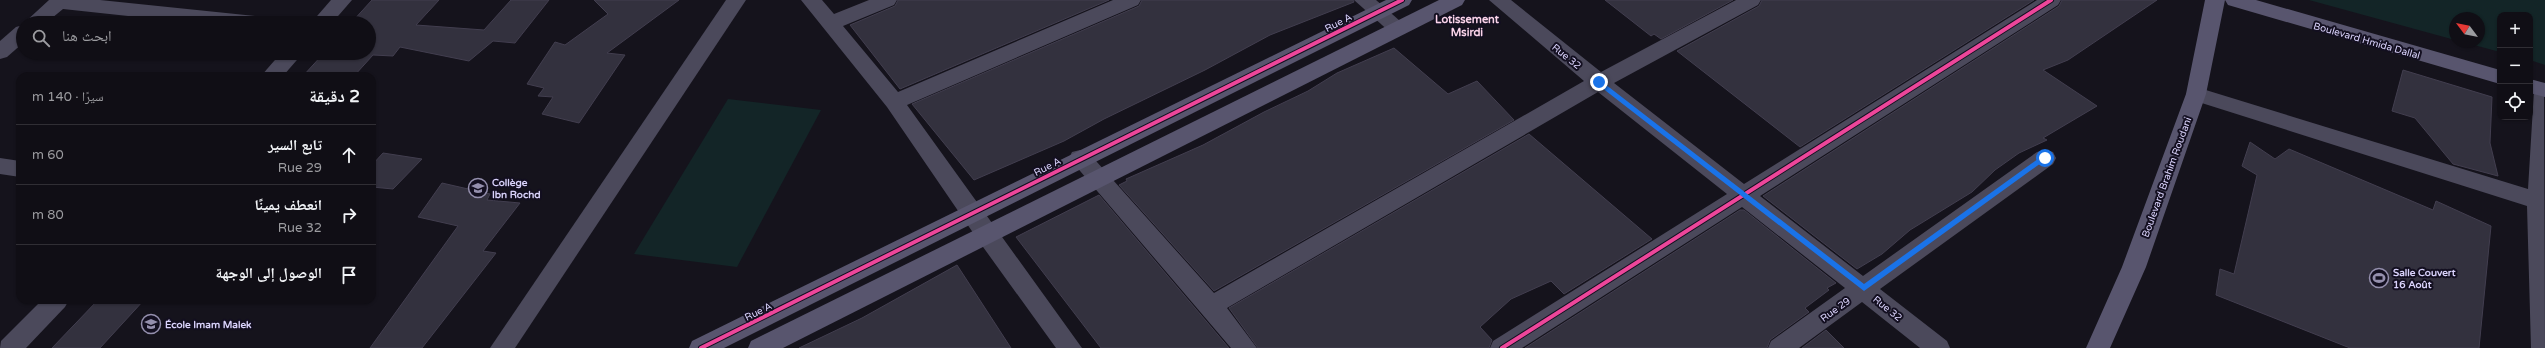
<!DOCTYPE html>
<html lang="ar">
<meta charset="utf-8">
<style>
:root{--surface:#100e15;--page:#1e1c22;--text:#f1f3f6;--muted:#9c9ca0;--line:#302e34}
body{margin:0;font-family:"Varela Round","Noto Naskh Arabic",sans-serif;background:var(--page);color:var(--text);direction:rtl}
.controls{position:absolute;right:12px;top:12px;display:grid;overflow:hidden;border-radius:8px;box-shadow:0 1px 3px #0004}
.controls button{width:36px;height:36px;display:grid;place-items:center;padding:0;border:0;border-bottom:1px solid var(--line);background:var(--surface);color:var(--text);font:20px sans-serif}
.compass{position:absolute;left:2449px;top:12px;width:36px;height:36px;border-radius:50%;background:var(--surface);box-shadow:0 1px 3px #0004;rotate:302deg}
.stop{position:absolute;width:12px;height:12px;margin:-9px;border:3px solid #1a73e8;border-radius:50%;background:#fff}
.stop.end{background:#1a73e8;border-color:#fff;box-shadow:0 1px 4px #0008}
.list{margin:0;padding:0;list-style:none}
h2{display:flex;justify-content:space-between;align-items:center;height:52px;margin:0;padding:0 16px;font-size:17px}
h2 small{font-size:13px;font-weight:400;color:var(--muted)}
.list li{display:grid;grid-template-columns:26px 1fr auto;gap:12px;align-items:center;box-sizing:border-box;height:60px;padding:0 16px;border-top:1px solid var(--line)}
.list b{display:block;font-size:15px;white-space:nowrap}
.list p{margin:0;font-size:13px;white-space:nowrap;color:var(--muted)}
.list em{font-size:13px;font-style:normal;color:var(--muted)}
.icon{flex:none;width:22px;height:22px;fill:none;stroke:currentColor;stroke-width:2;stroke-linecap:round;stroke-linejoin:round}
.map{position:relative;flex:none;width:2545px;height:348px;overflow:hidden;direction:ltr}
.search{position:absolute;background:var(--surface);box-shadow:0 1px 3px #0004;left:16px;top:16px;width:360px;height:44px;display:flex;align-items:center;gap:10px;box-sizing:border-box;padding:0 14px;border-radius:22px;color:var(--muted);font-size:15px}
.panel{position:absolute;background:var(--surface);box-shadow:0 1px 3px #0004;left:16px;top:72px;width:360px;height:232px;border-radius:12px;direction:rtl}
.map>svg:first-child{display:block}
.green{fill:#132527}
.building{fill:#33313e;stroke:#423e4f}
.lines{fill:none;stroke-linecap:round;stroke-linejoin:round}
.street{fill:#4b495b;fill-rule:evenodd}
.secondary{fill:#58556e;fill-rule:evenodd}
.cycleway-casing{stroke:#130f20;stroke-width:6}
.cycleway{stroke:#ed469a;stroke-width:4}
.route{fill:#1a73e8}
.labels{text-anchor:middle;stroke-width:4;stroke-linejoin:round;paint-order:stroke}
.street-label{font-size:10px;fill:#d9d2fb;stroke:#130f20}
.poi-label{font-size:10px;font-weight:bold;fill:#d9d2fb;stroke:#130f20;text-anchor:start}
.neighbourhood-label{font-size:11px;font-weight:bold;fill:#fbd4ea;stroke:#130f20}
</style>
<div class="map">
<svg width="2545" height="348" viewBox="0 0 2545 348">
<rect width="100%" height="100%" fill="#15131c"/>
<g class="green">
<path d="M 2309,0 L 2545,0 L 2545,65 L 2530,60 L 2530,15 L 2500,15 L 2500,52 L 2463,42 L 2479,42 L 2479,18 L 2455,18 L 2455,40 Z"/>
<path d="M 728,99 L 821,110 L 737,267 L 634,254 Z"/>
</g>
<g class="building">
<path d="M 372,0 L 439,0 L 416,25 L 484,30 L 511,0 L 549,0 L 515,43 L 493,41 L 469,61 L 400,47 L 393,56 L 373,55 L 354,76 L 303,76 L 324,53 L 369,53 L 369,23 L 351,23 Z"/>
<path d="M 594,0 L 679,0 L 607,53 L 625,55 L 579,123 L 542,114 L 553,97 L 538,96 L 544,88 L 527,84 L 555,42 L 565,45 L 608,14 Z"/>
<path d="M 898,0 L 1109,0 L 900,89 L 850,25 L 895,6 Z"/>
<path d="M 1142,0 L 1353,0 L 1354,2 L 1270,35 L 1205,70 L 1104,119 L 1064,141 L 974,180 L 912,104 L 1139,6 Z"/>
<path d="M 1605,0 L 1733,0 L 1661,39 L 1654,34 L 1651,36 Z"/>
<path d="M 1762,0 L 2034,0 L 1800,147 L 1677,51 L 1759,6 Z"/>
<path d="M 2062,0 L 2157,0 L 2068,60 L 2043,70 L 2097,106 L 2043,138 L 2047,140 L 2019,153 L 1995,170 L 1972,192 L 1910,230 L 1882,254 L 1857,269 L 1763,196 L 2059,6 Z"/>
<path d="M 1394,48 L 1448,94 L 1477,81 L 1514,120 L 1214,291 L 1119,185 L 1127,181 L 1126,179 L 1203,145 L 1264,112 L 1308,91 L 1337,73 Z"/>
<path d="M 2403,70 L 2492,97 L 2490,143 L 2498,176 L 2453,164 L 2415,118 L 2392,111 Z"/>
<path d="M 1529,134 L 1652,239 L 1564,294 L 1551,281 L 1511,299 L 1480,327 L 1492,340 L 1489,348 L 1258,348 L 1229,308 Z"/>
<path d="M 2250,142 L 2275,159 L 2289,149 L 2433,210 L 2436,201 L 2491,226 L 2479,348 L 2350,348 L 2216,295 L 2220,269 L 2234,274 L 2257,175 L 2242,166 Z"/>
<path d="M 383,153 L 422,159 L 393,189 L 372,187 L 372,165 Z"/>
<path d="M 442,183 L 490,194 L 487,200 L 520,203 L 483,251 L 496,253 L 422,348 L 370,348 L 458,226 L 418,217 Z"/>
<path d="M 1099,195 L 1229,348 L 1101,348 L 1016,237 Z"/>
<path d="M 1740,210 L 1744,210 L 1836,283 L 1827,288 L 1829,290 L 1805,308 L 1809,312 L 1770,340 L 1767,348 L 1525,348 Z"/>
<path d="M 957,265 L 1011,348 L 799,348 L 862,318 Z"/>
<path d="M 98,300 L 144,300 L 100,348 L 52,348 Z"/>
<path d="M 1826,330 L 1844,348 L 1802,348 Z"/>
</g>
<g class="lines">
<g class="street">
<path d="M 49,0 L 100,0 L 255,16 L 262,18 L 265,23 L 193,23 L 63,9 L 46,23 L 24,23 Z"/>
<path d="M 331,0 L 352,0 L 332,23 L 311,23 Z"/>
<path d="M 726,0 L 746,0 L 515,348 L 490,348 Z"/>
<path d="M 801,0 L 822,0 L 834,14 L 869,0 L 897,0 L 894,5 L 843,26 L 898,92 L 1113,0 L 1141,0 L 1138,5 L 907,105 L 1082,348 L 1056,348 L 978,240 L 887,107 Z"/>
<path d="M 1354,0 L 1376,0 L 1408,28 L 1405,33 L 1398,35 L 1391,33 Z"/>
<path d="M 1489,0 L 1511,0 L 1601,72 L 1736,0 L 1761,0 L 1758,5 L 1614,83 L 1744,184 L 2037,0 L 2061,0 L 2058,5 L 1760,196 L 1863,276 L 2037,152 L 2045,150 L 2053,152 L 2056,158 L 2053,164 L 1880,289 L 1947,341 L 1950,348 L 1920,348 L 1862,302 L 1799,348 L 1768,348 L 1771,341 L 1845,288 L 1742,207 L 1522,348 L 1490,348 L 1493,341 L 1727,194 L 1598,92 L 1227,308 L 1257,348 L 1231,348 L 1069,158 L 1072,152 L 1080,150 L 1088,152 L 1214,293 L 1584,81 Z"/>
<path d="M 23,25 L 23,43 L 7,57 L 0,59 L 0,41 L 16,27 Z"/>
<path d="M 281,53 L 303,53 L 283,76 L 261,76 Z"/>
<path d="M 2544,83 L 2545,348 L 2531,348 L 2527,206 L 2189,99 L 2186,94 L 2189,89 L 2196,87 L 2528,189 L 2534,90 L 2537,85 Z"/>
<path d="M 0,158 L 20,161 L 20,177 L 0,174 Z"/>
<path d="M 42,300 L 69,300 L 65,307 L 26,348 L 0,348 L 1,341 Z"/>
</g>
<g class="secondary">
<path d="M 1386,0 L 1412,0 L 1409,5 L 724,348 L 689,348 L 692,341 Z"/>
<path d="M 1439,0 L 1465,0 L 1462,5 L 783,348 L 748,348 L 751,341 Z"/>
<path d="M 2205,0 L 2225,0 L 2206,94 L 2146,267 L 2110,348 L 2086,348 L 2122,267 L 2186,94 Z"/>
<path d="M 2225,0 L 2256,0 L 2500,70 L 2500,84 L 2228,5 Z"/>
<path d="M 2530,79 L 2545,83 L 2545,97 L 2530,93 Z"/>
</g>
<defs>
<g id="cycleway">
<path d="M 701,348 L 1402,0"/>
<path d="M 1502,348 L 2051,0"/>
</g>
</defs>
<use href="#cycleway" class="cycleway-casing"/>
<use href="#cycleway" class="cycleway"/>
</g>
<path class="route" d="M 1597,81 L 1601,81 L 1864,284 L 2042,156 L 2048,158 L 1864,291 L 1597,84 Z"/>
<defs>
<symbol id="school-ring" viewBox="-11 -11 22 22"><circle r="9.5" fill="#130f20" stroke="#948fad" stroke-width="1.5"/><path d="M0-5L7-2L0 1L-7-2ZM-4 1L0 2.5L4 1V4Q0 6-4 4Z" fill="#948fad"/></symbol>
<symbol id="stadium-ring" viewBox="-11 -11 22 22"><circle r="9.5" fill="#130f20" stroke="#948fad" stroke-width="1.5"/><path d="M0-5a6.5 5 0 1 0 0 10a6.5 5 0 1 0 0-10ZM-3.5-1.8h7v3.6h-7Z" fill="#948fad"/></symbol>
</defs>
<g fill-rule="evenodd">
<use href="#school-ring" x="467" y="177" width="22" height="22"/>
<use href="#stadium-ring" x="2368" y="267" width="22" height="22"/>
<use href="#school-ring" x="140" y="313" width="22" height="22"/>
</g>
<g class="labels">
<g class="street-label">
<text transform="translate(1338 22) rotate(-27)" y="4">Rue A</text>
<text transform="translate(2367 40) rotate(16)" y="4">Boulevard Hmida Dallal</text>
<text transform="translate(1567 56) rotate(39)" y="4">Rue 32</text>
<text transform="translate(1047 166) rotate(-27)" y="4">Rue A</text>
<text transform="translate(2166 177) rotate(-70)" y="4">Boulevard Brahim Roudani</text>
<text transform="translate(1888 308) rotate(39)" y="4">Rue 32</text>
<text transform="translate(1835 309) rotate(-36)" y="4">Rue 29</text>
<text transform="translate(758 311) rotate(-26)" y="4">Rue A</text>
</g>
<g class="poi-label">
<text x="492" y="186">Collège<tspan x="492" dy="12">Ibn Rochd</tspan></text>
<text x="2393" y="276">Salle Couvert<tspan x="2393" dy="12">16 Août</tspan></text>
<text x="165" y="328">École Imam Malek</text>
</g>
<g class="neighbourhood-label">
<text x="1467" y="23">Lotissement<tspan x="1467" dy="13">Msirdi</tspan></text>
</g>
</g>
</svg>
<div class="controls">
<button>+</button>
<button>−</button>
<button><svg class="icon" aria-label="locate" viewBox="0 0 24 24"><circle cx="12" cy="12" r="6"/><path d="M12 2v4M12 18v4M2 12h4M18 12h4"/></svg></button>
</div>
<svg class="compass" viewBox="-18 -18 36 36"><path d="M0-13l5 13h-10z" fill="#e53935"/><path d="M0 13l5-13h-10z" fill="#9c9ca0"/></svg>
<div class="stop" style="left:2045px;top:158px"></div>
<div class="stop end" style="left:1599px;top:82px"></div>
<div class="search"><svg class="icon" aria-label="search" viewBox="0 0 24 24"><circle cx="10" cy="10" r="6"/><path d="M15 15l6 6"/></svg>ابحث هنا</div>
<section class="panel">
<h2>2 دقيقة<small>سيرًا · 140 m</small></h2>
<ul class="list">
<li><svg class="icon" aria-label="ahead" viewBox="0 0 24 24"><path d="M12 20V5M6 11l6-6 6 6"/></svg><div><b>تابع السير</b><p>Rue 29</p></div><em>60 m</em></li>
<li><svg class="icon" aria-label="right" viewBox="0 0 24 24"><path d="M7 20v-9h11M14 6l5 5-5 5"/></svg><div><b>انعطف يمينًا</b><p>Rue 32</p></div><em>80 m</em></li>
<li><svg class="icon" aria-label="arrive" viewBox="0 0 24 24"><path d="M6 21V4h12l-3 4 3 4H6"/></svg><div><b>الوصول إلى الوجهة</b></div></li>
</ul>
</section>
</div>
